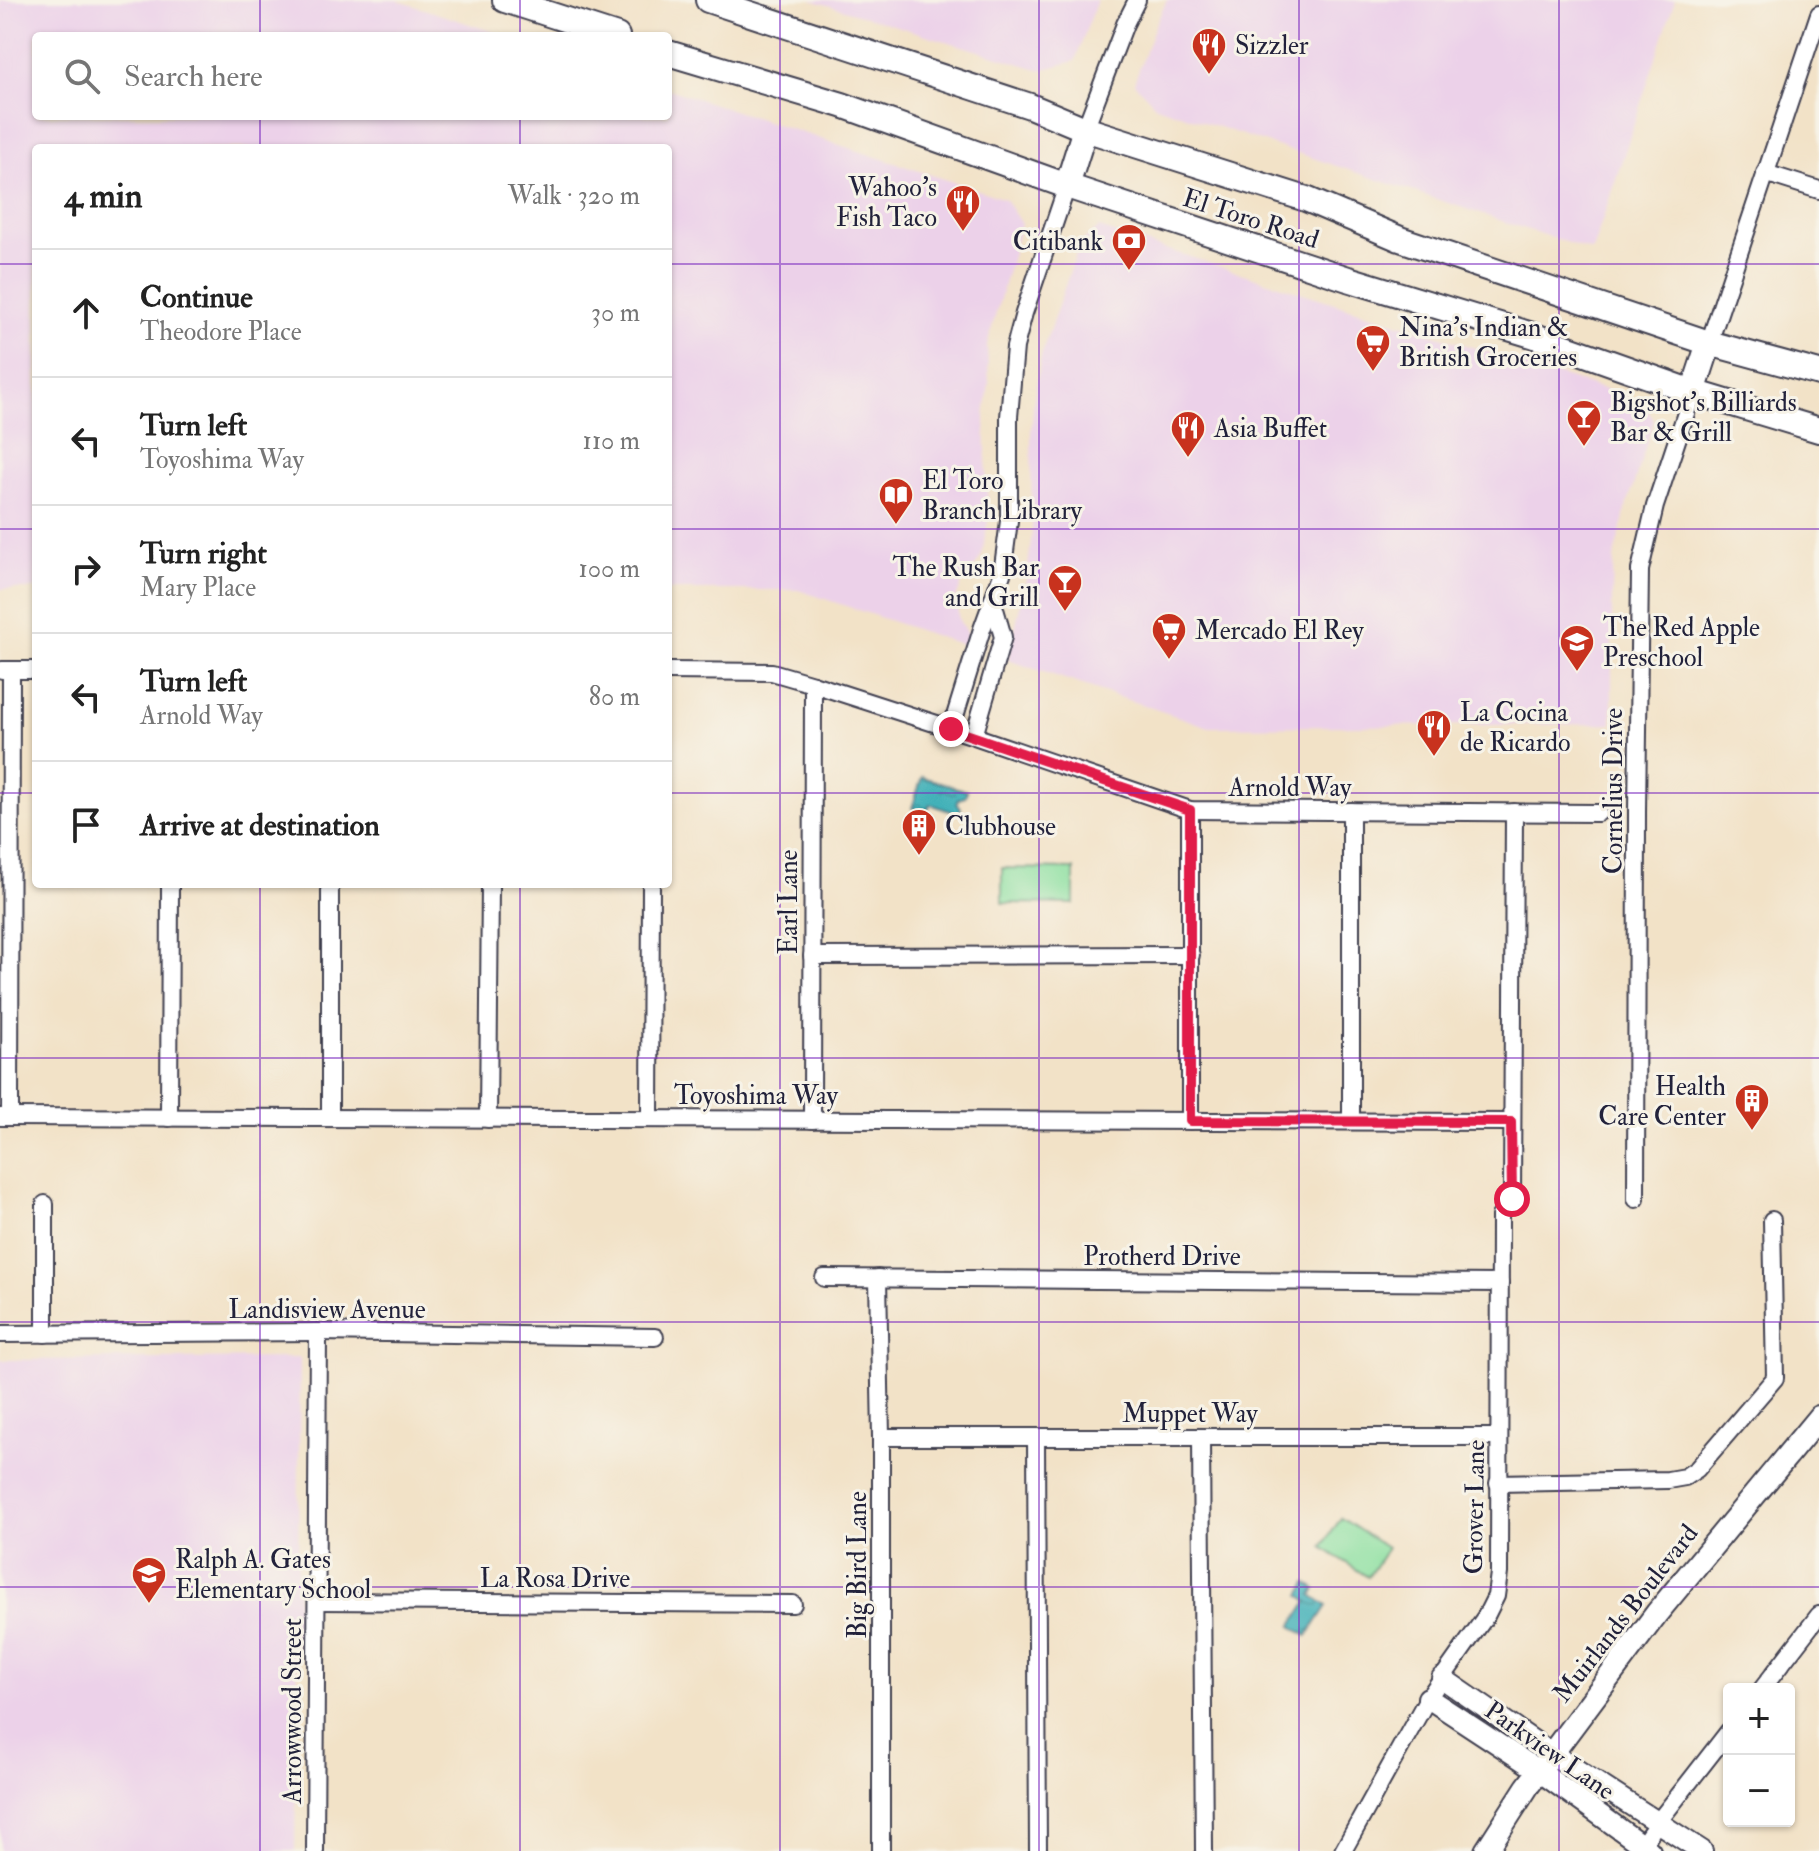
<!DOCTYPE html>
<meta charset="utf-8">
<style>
:root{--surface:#fff;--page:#f6f6f6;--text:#222;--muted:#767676;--line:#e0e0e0}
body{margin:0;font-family:"IM FELL Double Pica",serif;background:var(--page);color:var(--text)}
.controls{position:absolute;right:24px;bottom:24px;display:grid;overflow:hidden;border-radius:8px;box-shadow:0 2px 6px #0004}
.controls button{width:72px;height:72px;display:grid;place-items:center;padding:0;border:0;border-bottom:2px solid var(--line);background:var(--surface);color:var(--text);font:40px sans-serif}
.stop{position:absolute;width:24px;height:24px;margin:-18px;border:6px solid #e11d48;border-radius:50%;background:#fff}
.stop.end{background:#e11d48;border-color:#fff;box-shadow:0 2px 8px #0008}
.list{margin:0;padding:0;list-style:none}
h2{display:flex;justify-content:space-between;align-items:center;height:104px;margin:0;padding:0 32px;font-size:34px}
h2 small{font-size:26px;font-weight:400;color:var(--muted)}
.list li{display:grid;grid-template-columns:52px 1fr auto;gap:24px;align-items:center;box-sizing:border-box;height:128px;padding:0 32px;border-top:2px solid var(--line)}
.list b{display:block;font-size:30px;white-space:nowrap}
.list p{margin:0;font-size:26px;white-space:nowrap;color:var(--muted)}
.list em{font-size:26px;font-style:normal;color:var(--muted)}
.icon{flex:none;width:44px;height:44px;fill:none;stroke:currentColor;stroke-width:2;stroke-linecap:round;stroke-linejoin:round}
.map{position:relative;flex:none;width:1819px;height:1851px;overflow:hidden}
.search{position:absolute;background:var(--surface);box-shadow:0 2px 6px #0004;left:32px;top:32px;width:640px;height:88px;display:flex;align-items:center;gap:20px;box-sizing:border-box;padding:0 28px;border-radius:8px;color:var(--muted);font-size:30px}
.panel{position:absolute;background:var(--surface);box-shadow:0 2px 6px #0004;left:32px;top:144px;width:640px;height:744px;border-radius:8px}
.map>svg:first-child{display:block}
.built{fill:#ecd1e9}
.pitch{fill:#8de0a1;stroke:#58816e;stroke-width:2}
.water{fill:url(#water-ripples);stroke:#30697a;stroke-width:2}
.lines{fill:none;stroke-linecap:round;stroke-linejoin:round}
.minor-casing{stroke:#413f50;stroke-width:20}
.tertiary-casing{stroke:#413f50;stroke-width:24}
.secondary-casing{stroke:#413f50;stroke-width:26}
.primary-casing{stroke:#413f50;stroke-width:28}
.minor{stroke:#fff;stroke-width:16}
.tertiary{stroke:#fff;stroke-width:20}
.secondary{stroke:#fff;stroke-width:22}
.primary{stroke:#fff;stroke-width:24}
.route{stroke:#e11d48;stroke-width:10}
.grid{fill:none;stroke:#7b2cbf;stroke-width:2;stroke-opacity:0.55}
.labels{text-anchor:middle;stroke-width:6;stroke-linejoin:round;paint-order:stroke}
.poi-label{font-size:26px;fill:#22223b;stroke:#f7f3e8;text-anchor:start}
.street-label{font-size:26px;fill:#22223b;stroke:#f7f3e8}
</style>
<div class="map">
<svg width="1819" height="1851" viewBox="0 0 1819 1851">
<defs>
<pattern id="water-ripples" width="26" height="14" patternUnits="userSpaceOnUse" patternTransform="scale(2)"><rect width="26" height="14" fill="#3fb0b8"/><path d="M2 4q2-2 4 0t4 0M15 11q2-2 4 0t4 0" fill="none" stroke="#348f97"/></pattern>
</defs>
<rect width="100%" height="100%" fill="#f7f3e8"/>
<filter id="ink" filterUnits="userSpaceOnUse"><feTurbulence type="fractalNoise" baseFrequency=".0125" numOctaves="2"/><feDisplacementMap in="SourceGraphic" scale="16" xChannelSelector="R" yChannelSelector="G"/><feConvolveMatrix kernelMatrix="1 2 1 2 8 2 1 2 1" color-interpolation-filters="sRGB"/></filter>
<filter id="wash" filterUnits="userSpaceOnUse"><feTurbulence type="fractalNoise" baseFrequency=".006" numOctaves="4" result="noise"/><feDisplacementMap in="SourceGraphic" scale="32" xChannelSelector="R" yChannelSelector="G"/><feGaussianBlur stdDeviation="1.8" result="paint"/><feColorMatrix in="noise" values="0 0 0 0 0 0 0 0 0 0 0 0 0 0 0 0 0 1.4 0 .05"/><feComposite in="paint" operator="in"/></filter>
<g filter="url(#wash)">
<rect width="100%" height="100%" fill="#f2e2c7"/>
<g class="built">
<path d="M 0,0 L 396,0 L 506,36 L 36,36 L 36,116 L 668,116 L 668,89 L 1005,199 L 1021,224 L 987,345 L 989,383 L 985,417 L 988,521 L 982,555 L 973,570 L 963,581 L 956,598 L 959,620 L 967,634 L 966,646 L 798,590 L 668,590 L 668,148 L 36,148 L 36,589 L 0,589 Z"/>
<path d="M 811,0 L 1097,0 L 1075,61 L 1041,70 Z"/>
<path d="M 1167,0 L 1675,0 L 1592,251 L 1156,106 L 1134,83 L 1154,28 Z"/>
<path d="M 1099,228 L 1641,401 L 1654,420 L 1625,512 L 1614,559 L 1612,588 L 1612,724 L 1209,727 L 1008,660 L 1027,575 L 1032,532 L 1031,434 L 1034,397 L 1042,352 L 1080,243 Z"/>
<path d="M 300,1358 L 295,1851 L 0,1851 L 0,1360 Z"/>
</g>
<g class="pitch">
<path d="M 1002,868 L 1074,869 L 1074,904 L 1002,903 Z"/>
<path d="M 1341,1518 L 1387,1548 L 1368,1577 L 1322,1547 Z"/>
</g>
<g class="water">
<path d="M 922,777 L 967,791 L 965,797 L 958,799 L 957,804 L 961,808 L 959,814 L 930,804 L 927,813 L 912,808 Z"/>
<path d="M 1307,1583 L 1316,1589 L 1312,1595 L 1327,1606 L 1307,1636 L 1292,1626 L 1308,1601 L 1300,1595 Z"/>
</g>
</g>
<g filter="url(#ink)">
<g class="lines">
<defs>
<g id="minor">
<path d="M 1085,129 L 1125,24 L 1137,0"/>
<path d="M 1765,173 L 1819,190"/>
<path d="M 1709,343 L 1819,14"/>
<path d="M 2,670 L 36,670"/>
<path d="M 668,671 L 772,672 L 813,684 L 974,736 L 1190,810 L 1598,813"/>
<path d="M 951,729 L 982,629 L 1002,574 L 1009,521 L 1009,417 L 1015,347 L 1024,313 L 1067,186"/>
<path d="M 974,736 L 1003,637 L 993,602"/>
<path d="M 1190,810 L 1190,1121"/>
<path d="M 330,884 L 330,1118"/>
<path d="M 812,956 L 1191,955"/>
<path d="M 0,1117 L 1511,1122"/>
<path d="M 10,1117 L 11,670"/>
<path d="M 169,1118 L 170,884"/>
<path d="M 488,1119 L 490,884"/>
<path d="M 650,1119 L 651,884"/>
<path d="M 812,1120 L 813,684"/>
<path d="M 1351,1121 L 1351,811"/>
<path d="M 1512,1199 L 1514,812"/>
<path d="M 1636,1199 L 1637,813 L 1640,570 L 1655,506 L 1693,392"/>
<path d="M 824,1278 L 1500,1283"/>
<path d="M 878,1278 L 881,1437 L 881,1851"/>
<path d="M 0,1334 L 318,1332 L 655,1337"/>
<path d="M 45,1334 L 45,1204"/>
<path d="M 881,1437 L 1499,1437"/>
<path d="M 1036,1437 L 1038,1851"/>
<path d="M 1201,1437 L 1204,1851"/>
<path d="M 1498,1483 L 1668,1480 L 1685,1477 L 1697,1469 L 1775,1378 L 1772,1220"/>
<path d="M 317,1601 L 793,1604"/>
<path d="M 1762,1689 L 1819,1615"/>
<path d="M 315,1851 L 318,1332"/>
<path d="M 1343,1851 L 1428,1698 L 1486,1616 L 1496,1596 L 1499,1573 L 1500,1216"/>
<path d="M 1638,1851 L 1658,1822 L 1729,1731"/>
</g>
<g id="tertiary">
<path d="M 1442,1678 L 1552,1754 L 1702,1851"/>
<path d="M 1428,1698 L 1539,1771 L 1650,1851"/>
</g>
<path id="secondary" d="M 1486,1851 L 1527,1787 L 1657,1613 L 1819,1417"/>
<g id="primary">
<path d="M 505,0 L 617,36"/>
<path d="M 708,0 L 1030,106 L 1085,129 L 1306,199 L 1400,239 L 1709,343 L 1819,373"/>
<path d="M 668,53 L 842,105 L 1067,186 L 1348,279 L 1532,335 L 1693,392 L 1819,430"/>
<path d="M 1067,186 L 1085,129"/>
<path d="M 1693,392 L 1709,343"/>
</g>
</defs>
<use href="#minor" class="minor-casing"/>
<use href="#tertiary" class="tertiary-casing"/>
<use href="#secondary" class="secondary-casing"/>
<use href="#primary" class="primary-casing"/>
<use href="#minor" class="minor"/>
<use href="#tertiary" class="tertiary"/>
<use href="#secondary" class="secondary"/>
<use href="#primary" class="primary"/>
</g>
</g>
<g class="lines" filter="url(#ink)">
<path class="route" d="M 951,729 L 1190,810 L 1190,1121 L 1511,1122 L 1512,1199"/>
</g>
<path class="grid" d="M 260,0 L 260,36M 520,0 L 520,36M 780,0 L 780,1851M 1039,0 L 1039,1851M 1299,0 L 1299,1851M 1559,0 L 1559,1851M 260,116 L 260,148M 520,116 L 520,148M 0,264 L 36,264M 668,264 L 1819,264M 0,529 L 36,529M 668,529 L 1819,529M 0,793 L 36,793M 668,793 L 1819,793M 260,884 L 260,1851M 520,884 L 520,1851M 0,1058 L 1819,1058M 0,1322 L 1819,1322M 0,1587 L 1819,1587"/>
<defs>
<symbol id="restaurant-pin" viewBox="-11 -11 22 30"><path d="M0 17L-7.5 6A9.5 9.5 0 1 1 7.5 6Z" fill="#c8321e" stroke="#f7f3e8"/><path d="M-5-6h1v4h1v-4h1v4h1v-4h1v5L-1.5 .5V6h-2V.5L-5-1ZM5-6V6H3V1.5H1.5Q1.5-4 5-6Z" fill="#fff"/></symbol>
<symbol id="bank-pin" viewBox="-11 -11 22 30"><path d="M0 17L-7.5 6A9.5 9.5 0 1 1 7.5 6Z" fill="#c8321e" stroke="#f7f3e8"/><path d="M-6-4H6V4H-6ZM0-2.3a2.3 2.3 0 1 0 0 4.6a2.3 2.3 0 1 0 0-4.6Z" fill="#fff"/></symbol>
<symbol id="supermarket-pin" viewBox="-11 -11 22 30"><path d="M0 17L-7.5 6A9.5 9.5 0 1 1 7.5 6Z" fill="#c8321e" stroke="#f7f3e8"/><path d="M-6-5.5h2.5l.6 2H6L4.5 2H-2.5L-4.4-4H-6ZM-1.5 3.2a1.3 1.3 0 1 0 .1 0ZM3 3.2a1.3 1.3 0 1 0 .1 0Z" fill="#fff"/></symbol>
<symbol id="bar-pin" viewBox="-11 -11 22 30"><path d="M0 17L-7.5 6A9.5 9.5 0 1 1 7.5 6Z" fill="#c8321e" stroke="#f7f3e8"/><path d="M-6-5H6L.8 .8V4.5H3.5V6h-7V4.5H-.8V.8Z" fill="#fff"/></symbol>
<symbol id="library-pin" viewBox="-11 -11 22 30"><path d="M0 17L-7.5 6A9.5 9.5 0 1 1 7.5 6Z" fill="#c8321e" stroke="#f7f3e8"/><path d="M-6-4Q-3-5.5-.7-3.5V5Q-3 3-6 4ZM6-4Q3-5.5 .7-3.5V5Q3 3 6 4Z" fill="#fff"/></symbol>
<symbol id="school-pin" viewBox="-11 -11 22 30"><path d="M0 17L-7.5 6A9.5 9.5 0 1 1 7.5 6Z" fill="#c8321e" stroke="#f7f3e8"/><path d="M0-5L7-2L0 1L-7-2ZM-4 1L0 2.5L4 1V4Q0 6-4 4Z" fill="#fff"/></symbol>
<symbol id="building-pin" viewBox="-11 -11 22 30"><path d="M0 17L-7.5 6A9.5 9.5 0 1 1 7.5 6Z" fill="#c8321e" stroke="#f7f3e8"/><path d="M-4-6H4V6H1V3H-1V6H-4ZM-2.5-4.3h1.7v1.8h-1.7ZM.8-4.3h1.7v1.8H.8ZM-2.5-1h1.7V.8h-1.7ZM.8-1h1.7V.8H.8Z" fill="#fff"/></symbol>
</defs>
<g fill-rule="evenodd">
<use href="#restaurant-pin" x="1189" y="25" width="40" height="54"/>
<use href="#restaurant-pin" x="943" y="182" width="40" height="54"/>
<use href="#bank-pin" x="1109" y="221" width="40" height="54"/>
<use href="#supermarket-pin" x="1353" y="322" width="40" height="54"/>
<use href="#bar-pin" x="1564" y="397" width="40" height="54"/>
<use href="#restaurant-pin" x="1168" y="408" width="40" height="54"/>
<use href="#library-pin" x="876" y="475" width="40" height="54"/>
<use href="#bar-pin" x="1045" y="562" width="40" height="54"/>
<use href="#supermarket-pin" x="1149" y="610" width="40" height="54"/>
<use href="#school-pin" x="1557" y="622" width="40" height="54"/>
<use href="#restaurant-pin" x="1414" y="707" width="40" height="54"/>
<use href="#building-pin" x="899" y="806" width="40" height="54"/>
<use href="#building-pin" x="1732" y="1081" width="40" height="54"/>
<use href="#school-pin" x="129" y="1554" width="40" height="54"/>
</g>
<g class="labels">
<g class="poi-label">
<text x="1235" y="54">Sizzler</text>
<text x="937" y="196" text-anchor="end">Wahoo's<tspan x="937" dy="30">Fish Taco</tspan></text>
<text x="1103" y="250" text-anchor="end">Citibank</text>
<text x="1399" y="336">Nina's Indian &amp;<tspan x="1399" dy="30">British Groceries</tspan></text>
<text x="1610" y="411">Bigshot's Billiards<tspan x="1610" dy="30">Bar &amp; Grill</tspan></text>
<text x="1214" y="437">Asia Buffet</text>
<text x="922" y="489">El Toro<tspan x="922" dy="30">Branch Library</tspan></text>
<text x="1039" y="576" text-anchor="end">The Rush Bar<tspan x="1039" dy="30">and Grill</tspan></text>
<text x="1603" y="636">The Red Apple<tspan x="1603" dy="30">Preschool</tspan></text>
<text x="1195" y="639">Mercado El Rey</text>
<text x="1460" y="721">La Cocina<tspan x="1460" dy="30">de Ricardo</tspan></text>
<text x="945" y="835">Clubhouse</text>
<text x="1726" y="1095" text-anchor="end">Health<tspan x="1726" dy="30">Care Center</tspan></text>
<text x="175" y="1568">Ralph A. Gates<tspan x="175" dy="30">Elementary School</tspan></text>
</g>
<g class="street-label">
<text transform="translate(1251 218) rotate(18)" y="9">El Toro Road</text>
<text x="1290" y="796">Arnold Way</text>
<text transform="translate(1613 791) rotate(-90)" y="9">Cornelius Drive</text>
<text transform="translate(788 902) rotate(-90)" y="9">Earl Lane</text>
<text x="756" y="1104">Toyoshima Way</text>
<text x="1162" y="1265">Protherd Drive</text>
<text x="327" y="1318">Landisview Avenue</text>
<text x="1190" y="1422">Muppet Way</text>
<text transform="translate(1474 1507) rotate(-89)" y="9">Grover Lane</text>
<text transform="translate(857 1565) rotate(-90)" y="9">Big Bird Lane</text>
<text x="555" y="1587">La Rosa Drive</text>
<text transform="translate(1625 1613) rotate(-52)" y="9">Muirlands Boulevard</text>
<text transform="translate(292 1711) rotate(-90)" y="9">Arrowwood Street</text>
<text transform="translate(1550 1750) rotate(35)" y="9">Parkview Lane</text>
</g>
</g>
</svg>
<div class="controls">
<button>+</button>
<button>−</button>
</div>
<div class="stop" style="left:1512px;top:1199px"></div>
<div class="stop end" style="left:951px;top:729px"></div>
<div class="search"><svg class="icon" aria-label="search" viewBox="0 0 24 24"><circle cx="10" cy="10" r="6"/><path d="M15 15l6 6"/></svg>Search here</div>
<section class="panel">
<h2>4 min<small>Walk · 320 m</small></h2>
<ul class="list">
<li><svg class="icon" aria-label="ahead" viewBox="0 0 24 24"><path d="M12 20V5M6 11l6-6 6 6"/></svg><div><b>Continue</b><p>Theodore Place</p></div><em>30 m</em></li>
<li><svg class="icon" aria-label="left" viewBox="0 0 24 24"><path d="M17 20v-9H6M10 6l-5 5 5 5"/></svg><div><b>Turn left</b><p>Toyoshima Way</p></div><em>110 m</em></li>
<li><svg class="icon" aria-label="right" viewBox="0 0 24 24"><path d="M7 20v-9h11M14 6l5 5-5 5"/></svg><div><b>Turn right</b><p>Mary Place</p></div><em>100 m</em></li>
<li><svg class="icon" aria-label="left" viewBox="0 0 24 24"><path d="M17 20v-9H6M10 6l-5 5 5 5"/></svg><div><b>Turn left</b><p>Arnold Way</p></div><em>80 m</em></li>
<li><svg class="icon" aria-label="arrive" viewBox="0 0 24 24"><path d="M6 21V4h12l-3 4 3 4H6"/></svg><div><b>Arrive at destination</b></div></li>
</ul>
</section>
</div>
